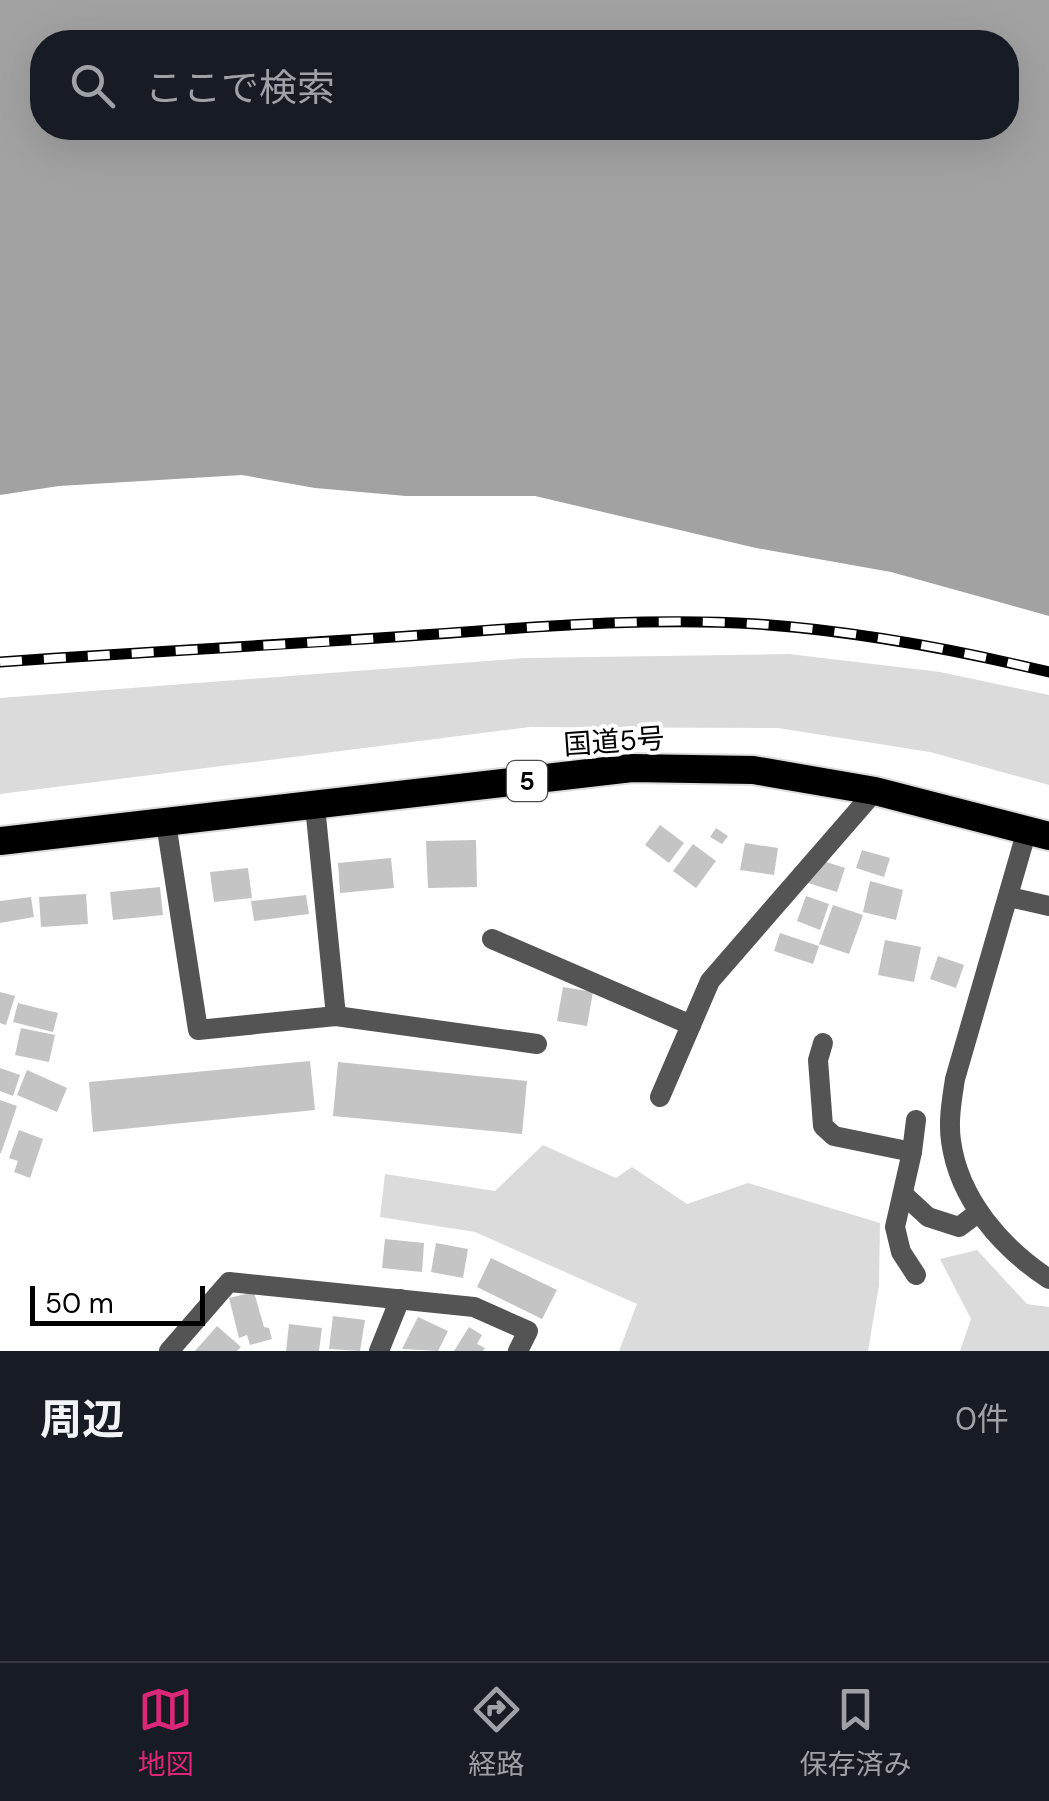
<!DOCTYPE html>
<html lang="ja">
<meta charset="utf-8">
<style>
:root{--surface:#171b24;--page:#242831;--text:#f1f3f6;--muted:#9ea1a6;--line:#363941;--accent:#db2777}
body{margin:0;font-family:"DM Sans","Noto Sans JP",sans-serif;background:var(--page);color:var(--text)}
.scale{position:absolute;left:30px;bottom:25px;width:175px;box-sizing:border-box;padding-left:10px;border:5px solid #000;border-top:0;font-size:28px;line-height:35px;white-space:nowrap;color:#000;-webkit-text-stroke:8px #fff;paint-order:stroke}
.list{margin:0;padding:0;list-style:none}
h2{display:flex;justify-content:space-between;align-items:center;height:130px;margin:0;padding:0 40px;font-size:42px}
h2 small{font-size:32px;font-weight:400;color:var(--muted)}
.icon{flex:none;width:55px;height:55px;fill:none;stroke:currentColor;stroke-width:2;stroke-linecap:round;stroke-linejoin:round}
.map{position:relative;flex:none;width:1049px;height:1351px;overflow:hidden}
.search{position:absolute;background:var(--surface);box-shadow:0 10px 40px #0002;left:30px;right:30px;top:30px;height:110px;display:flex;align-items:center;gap:25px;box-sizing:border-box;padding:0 35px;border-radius:40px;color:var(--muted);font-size:38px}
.sheet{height:310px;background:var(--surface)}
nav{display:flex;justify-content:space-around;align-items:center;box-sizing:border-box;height:140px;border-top:2px solid var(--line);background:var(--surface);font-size:28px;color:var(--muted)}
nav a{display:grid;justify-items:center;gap:5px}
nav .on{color:var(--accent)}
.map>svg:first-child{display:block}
.green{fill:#dbdbdb}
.water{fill:#a2a2a2;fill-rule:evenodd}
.building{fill:#c4c4c4}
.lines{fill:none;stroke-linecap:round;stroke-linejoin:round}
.trunk-casing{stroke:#dbdbdb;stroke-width:32}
.minor{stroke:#545454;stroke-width:20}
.tertiary{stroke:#545454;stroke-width:20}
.trunk{stroke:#000;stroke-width:28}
.rail-casing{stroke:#000;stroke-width:11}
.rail{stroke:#fff;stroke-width:8;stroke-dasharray:22;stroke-linecap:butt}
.labels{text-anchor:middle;stroke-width:8;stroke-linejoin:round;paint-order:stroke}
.shield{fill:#fff;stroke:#4c4c4c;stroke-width:2.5}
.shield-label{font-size:25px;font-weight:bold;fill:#000}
.street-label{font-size:28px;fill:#000;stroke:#fff}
</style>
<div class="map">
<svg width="1049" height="1351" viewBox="0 0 1049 1351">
<rect width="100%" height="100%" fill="#fff"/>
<g class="green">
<path d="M 789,654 L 940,672 L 1049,695 L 1049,785 L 930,752 L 778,728 L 530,727 L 0,794 L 0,698 L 525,658 Z"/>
<path d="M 543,1145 L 616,1178 L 632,1167 L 687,1204 L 748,1183 L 880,1223 L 879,1285 L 868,1351 L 619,1351 L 637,1304 L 475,1232 L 380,1217 L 385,1174 L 495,1191 Z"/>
<path d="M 977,1250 L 1027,1304 L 1049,1307 L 1049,1351 L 960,1351 L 971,1319 L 940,1259 Z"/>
</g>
<path class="water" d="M 0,0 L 1049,0 L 1049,616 L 891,572 L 756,548 L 535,496 L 406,496 L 315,488 L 242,475 L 59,486 L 0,495 ZM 42,42 L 1006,42 L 1006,128 L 42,128 Z"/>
<g class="building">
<path d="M 660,825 L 684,843 L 669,863 L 645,845 Z"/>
<path d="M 716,828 L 728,836 L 722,844 L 710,837 Z"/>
<path d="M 476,840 L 477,887 L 428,888 L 426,841 Z"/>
<path d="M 745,843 L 778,848 L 774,875 L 740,870 Z"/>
<path d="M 693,844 L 716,861 L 696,888 L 673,871 Z"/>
<path d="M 862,850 L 890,858 L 884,877 L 856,868 Z"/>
<path d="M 391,858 L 394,888 L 340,893 L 338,863 Z"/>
<path d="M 817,859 L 845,868 L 837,892 L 808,883 Z"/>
<path d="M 248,868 L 252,898 L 214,902 L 210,872 Z"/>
<path d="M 870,881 L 903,890 L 896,920 L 863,912 Z"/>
<path d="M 160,887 L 163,915 L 113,920 L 110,892 Z"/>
<path d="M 86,894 L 88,924 L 41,927 L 39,897 Z"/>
<path d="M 306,895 L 309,914 L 254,921 L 251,901 Z"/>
<path d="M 806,896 L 829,904 L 820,930 L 797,921 Z"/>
<path d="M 31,897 L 34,917 L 0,923 L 0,901 Z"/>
<path d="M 833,905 L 863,915 L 849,954 L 819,944 Z"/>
<path d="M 780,933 L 819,946 L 813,964 L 774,951 Z"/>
<path d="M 885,940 L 921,947 L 914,982 L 878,975 Z"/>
<path d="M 938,956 L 964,965 L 956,988 L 930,979 Z"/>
<path d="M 563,987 L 593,992 L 587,1026 L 557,1021 Z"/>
<path d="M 0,992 L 15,996 L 6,1025 L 0,1023 Z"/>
<path d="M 18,1003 L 58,1013 L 53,1032 L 13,1022 Z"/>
<path d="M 21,1028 L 55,1035 L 49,1062 L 15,1055 Z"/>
<path d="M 310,1061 L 315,1110 L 93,1132 L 89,1082 Z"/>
<path d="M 338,1062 L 527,1081 L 522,1134 L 333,1116 Z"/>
<path d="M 0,1068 L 20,1075 L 13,1096 L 0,1091 Z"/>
<path d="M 27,1070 L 67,1088 L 57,1112 L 17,1095 Z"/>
<path d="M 0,1100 L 17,1106 L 1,1153 L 0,1153 Z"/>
<path d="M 19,1130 L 43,1139 L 30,1178 L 14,1172 L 18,1161 L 9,1158 Z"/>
<path d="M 385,1239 L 424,1243 L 422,1272 L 382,1268 Z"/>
<path d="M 436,1243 L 468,1249 L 463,1278 L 431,1272 Z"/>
<path d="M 491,1258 L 557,1290 L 542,1319 L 477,1287 Z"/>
<path d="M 254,1292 L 264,1327 L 269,1328 L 272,1339 L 250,1345 L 247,1335 L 239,1338 L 229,1298 Z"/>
<path d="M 333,1316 L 365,1320 L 360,1351 L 329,1349 Z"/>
<path d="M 418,1317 L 448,1331 L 438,1351 L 402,1349 Z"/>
<path d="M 289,1324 L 322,1328 L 319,1351 L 286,1351 Z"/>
<path d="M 217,1326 L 241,1347 L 237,1351 L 195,1351 Z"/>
<path d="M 469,1327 L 482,1335 L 477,1344 L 485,1348 L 483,1351 L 454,1351 Z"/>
</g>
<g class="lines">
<defs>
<path id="trunk" d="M 0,841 L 632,768 L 753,770 L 875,791 L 1049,836"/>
</defs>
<use href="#trunk" class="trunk-casing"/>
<g class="minor">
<path d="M 315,806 L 336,1016"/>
<path d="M 166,823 L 198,1030 L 336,1016 L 537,1044"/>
<path d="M 1009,897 L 1049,906"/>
<path d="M 492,939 L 691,1025"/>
<path d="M 823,1043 L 818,1060 L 823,1126 L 834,1136 L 912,1152"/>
<path d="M 660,1097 L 710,981 L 875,791"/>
<path d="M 916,1120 L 912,1152 L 895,1227 L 901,1252 L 916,1275"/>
<path d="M 903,1194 L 928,1217 L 959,1227 L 979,1212"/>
<path d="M 169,1351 L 229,1282 L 474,1307 L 528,1331 L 518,1351"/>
<path d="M 379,1351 L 400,1299"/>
</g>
<path class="tertiary" d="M 1027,830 L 955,1079 C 952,1099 948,1120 951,1141 C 959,1200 1002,1248 1049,1279"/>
<use href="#trunk" class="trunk"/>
<defs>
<path id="rail" d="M 0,662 C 126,653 252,647 379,638 C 504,630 632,616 757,624 C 856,631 953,649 1049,672"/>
</defs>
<use href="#rail" class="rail-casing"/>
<use href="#rail" class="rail"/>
</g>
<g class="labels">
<rect class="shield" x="507" y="761" width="40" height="40" rx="8"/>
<g class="shield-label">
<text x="527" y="790">5</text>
</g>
<g class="street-label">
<text transform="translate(614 741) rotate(-4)" y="10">国道5号</text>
</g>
</g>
</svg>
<div class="scale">50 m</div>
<div class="search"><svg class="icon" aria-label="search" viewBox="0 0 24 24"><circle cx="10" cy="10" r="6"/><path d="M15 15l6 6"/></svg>ここで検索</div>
</div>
<section class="sheet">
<h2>周辺<small>0件</small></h2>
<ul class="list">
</ul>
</section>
<nav>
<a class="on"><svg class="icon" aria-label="map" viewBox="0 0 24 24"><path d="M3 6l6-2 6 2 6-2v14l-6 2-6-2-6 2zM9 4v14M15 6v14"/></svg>地図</a>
<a><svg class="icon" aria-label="directions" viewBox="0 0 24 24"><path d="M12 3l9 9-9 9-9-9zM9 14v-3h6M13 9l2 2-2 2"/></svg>経路</a>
<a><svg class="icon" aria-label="saved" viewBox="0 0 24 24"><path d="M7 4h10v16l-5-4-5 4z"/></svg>保存済み</a>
</nav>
